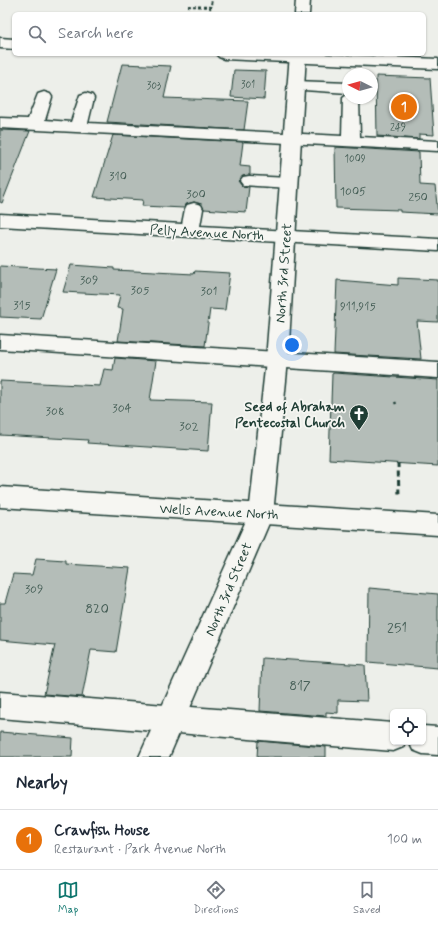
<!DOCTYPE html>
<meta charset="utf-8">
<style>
:root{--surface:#fff;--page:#f2f2f3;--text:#1f2937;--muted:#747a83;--line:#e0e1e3;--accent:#0f766e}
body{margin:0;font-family:Mynerve,sans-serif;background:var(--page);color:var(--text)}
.controls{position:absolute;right:12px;bottom:12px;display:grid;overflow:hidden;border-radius:6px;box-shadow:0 1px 3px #0004}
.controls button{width:36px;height:36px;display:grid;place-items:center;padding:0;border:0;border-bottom:1px solid var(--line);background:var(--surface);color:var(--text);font:20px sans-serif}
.compass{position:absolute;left:342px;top:68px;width:36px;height:36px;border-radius:50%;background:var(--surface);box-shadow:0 1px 3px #0004;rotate:275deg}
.you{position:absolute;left:292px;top:345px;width:14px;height:14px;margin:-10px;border:3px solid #fff;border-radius:50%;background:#1a73e8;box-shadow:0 0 0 6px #1a73e833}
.badge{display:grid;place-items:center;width:26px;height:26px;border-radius:50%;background:var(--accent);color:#fff;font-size:13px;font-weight:700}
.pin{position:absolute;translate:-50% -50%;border:2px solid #fff;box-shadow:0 1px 4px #0006}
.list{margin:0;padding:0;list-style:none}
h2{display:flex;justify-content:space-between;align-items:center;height:52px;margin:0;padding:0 16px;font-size:17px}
h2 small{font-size:13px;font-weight:400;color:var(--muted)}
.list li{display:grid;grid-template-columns:26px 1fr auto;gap:12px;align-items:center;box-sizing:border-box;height:60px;padding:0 16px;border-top:1px solid var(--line)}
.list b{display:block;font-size:15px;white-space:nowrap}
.list p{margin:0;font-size:13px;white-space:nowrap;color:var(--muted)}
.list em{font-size:13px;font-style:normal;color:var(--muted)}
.icon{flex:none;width:22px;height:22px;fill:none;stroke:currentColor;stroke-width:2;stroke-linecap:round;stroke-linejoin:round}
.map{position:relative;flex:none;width:438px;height:757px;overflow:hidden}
.search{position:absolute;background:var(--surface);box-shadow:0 1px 3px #0004;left:12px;right:12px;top:12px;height:44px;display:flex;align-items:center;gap:10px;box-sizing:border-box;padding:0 14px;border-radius:6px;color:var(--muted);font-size:15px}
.sheet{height:112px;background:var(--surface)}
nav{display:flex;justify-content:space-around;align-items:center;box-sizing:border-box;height:56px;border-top:1px solid var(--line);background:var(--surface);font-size:11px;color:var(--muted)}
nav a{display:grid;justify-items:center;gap:2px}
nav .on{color:var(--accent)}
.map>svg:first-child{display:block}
.building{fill:#b4bdb8;stroke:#1f3d34}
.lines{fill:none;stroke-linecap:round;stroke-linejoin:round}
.minor-casing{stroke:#1f3d34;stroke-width:3}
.major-casing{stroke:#1f3d34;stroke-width:3}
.path-far2{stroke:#1f3d34;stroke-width:2;stroke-dasharray:3 2;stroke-linecap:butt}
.path-far1{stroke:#1f3d34;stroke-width:2.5;stroke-dasharray:3.5 3;stroke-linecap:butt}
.path{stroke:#1f3d34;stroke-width:3;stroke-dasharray:5 3.5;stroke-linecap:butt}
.minor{fill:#f6f6f2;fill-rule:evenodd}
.major{fill:#f6f6f2;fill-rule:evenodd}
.labels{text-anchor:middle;stroke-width:3.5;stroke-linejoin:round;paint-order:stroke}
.far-number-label{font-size:10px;fill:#445d55}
.number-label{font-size:12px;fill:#445d55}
.street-label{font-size:14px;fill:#1f3d34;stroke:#f6f6f2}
.poi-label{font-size:14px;font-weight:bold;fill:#1f3d34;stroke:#f6f6f2;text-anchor:end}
.near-number-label{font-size:14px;fill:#445d55}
</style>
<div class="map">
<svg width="438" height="757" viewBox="0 0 438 757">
<rect width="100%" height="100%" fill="#edefea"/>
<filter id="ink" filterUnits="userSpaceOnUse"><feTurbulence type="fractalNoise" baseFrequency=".025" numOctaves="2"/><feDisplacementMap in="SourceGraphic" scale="8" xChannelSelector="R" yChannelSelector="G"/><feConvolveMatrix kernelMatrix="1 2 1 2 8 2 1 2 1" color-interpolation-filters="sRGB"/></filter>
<g filter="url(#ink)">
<g class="building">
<path d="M 122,64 L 171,66 L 164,98 L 248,101 L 244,130 L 107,122 Z"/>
<path d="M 234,70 L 266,71 L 264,99 L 231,97 Z"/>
<path d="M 376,76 L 430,78 L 434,135 L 419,134 L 419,139 L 377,136 Z"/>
<path d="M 0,130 L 30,131 L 2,203 L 0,202 Z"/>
<path d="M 113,135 L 243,142 L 240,166 L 250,167 L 250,175 L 243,176 L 238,181 L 242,186 L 249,187 L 246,212 L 204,209 L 201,204 L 194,202 L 187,204 L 184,208 L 142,206 L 143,200 L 94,197 Z"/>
<path d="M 335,147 L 419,152 L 420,185 L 435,186 L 438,214 L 400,212 L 400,210 L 336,208 Z"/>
<path d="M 71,265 L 114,268 L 114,270 L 194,274 L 195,271 L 230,273 L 225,310 L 210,309 L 205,346 L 118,341 L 123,309 L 117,308 L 120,295 L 63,292 Z"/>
<path d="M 0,266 L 56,269 L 41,319 L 0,317 Z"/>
<path d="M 398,278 L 438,280 L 438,322 L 417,321 L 421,359 L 334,354 L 337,280 L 398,285 Z"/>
<path d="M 115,358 L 156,361 L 150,400 L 212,402 L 208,451 L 87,443 L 88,440 L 0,435 L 0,381 L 100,386 L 104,369 L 113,370 Z"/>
<path d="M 334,373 L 438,380 L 438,466 L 329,459 L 332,374 Z"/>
<path d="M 36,559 L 66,561 L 66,564 L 130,568 L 116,652 L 91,650 L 82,697 L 44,694 L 55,645 L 0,640 L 0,603 L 5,603 L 13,574 L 32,575 Z"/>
<path d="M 369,588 L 438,594 L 438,668 L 368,662 Z"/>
<path d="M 262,658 L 365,665 L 367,701 L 338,700 L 338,713 L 326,712 L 326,716 L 260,711 Z"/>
<path d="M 0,732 L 73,738 L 72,757 L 0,757 Z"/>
<path d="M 258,741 L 326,747 L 326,757 L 257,757 Z"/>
</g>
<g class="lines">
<defs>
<g id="minor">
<path d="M 0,38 L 14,39 L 14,49 L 0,48 Z"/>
<path d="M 216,54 L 324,54 L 438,59 L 438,69 L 224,59 L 219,57 Z"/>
<path d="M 295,81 L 348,83 L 348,93 L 289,89 L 287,86 L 289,83 Z"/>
<path d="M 44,92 L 50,94 L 52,97 L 45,120 L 71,122 L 80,95 L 86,93 L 92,95 L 94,98 L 88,123 L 342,136 L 343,98 L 348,94 L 348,98 L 359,98 L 360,137 L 438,141 L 438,151 L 0,128 L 0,118 L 28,119 L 38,94 Z"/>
<path d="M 249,176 L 289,178 L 295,179 L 298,183 L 295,187 L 289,188 L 243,185 L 240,181 L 243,177 Z"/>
<path d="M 194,203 L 201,205 L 203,209 L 200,226 L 438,239 L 438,251 L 0,226 L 0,214 L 182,224 L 185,209 L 187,205 Z"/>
<path d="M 0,335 L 438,362 L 438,378 L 0,349 Z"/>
<path d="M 0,487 L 438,515 L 438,535 L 0,507 Z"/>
<path d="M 0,692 L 393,723 L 393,742 L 405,742 L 403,747 L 393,751 L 0,718 Z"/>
<path d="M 423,726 L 438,727 L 438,755 L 423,754 L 413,750 L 409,742 L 423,742 Z"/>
</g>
<g id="major">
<path d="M 296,0 L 310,0 L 309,14 L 295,14 Z"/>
<path d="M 290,54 L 306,54 L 288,360 L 273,514 L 169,757 L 139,757 L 249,514 L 266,360 Z"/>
</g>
</defs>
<use href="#minor" class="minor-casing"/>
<use href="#major" class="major-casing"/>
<g class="path-far2">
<path d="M 188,6 L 211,7"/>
<path d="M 209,14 L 212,0"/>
</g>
<path class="path-far1" d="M 395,402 L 396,404"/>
<path class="path" d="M 398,463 L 399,496"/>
<use href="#minor" class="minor"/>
<use href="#major" class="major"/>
</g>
</g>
<defs>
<symbol id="church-pin" viewBox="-11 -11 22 30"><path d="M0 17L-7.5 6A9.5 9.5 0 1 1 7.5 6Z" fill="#1f3d34" stroke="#f6f6f2"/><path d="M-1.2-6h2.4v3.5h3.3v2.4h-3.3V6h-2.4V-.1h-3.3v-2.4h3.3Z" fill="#fff"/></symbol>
</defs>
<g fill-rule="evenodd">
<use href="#church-pin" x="348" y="403" width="22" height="30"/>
</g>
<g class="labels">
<g class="far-number-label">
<text x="248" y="88">301</text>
<text x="154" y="89">303</text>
<text x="398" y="131">249</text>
<text x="355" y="162">1009</text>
</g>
<g class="number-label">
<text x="118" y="180">310</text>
<text x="353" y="195">1005</text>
<text x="196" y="198">300</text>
<text x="418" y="201">250</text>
<text x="89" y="284">309</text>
<text x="140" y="294">305</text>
<text x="209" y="295">301</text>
<text x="22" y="309">315</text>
<text x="358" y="310">911,915</text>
<text x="122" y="412">304</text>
<text x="55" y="415">308</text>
<text x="189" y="430">302</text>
<text x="34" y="593">309</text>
</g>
<g class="street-label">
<text transform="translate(207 232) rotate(3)" y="5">Pelly Avenue North</text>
<text transform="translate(283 273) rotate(-86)" y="5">North 3rd Street</text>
<text transform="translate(219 511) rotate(3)" y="5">Wells Avenue North</text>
<text transform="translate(228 589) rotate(-67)" y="5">North 3rd Street</text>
</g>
<g class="poi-label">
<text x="345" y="411">Seed of Abraham<tspan x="345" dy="16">Pentecostal Church</tspan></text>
</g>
<g class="near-number-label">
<text x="97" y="613">820</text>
<text x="397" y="632">251</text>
<text x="300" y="690">817</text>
</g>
</g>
</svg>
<div class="controls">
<button><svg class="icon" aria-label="locate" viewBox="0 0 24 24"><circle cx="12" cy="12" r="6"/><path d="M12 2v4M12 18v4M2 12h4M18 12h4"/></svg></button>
</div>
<svg class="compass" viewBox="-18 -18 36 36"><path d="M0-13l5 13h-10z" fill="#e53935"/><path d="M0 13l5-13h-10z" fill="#747a83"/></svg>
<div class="you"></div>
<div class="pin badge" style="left:404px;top:107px;background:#e8710a">1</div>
<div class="search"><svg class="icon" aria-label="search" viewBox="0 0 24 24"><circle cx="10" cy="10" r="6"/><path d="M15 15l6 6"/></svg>Search here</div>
</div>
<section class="sheet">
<h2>Nearby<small></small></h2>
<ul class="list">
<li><span class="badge" style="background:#e8710a">1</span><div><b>Crawfish House</b><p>Restaurant · Park Avenue North</p></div><em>100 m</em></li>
</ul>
</section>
<nav>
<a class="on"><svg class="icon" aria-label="map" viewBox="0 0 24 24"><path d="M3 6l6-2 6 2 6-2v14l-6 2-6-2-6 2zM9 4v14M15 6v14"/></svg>Map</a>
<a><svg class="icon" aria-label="directions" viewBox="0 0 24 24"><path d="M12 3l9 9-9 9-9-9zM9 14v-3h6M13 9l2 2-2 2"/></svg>Directions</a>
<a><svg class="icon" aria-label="saved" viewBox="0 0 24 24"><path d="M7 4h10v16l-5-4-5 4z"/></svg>Saved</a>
</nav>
